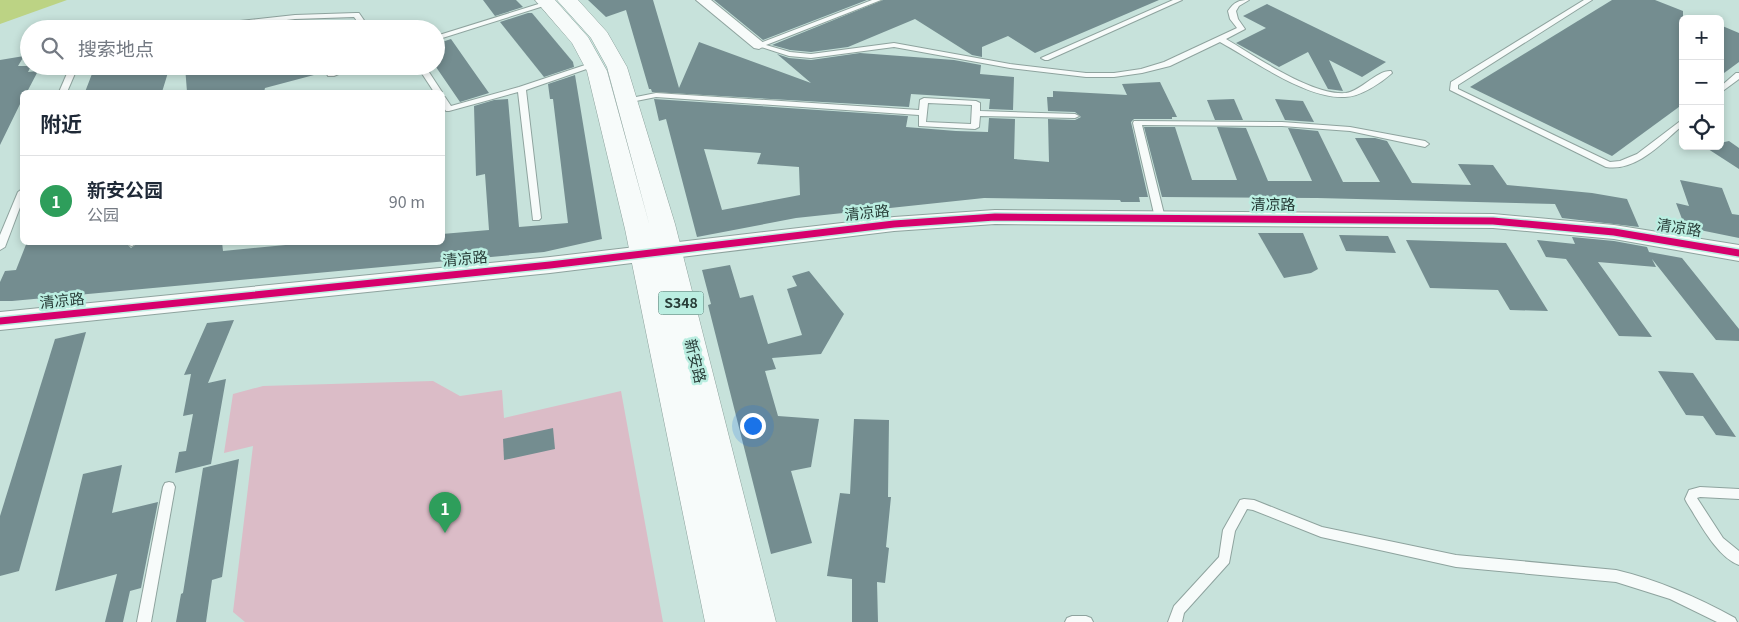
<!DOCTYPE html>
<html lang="zh">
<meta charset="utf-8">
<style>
:root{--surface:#fff;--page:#f2f2f3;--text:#1f2937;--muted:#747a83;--line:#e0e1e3;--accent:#607771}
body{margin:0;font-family:Georgia,"Noto Sans SC",serif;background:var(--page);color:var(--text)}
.controls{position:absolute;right:15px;top:15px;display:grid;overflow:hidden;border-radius:8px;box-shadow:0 2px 8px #0003}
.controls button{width:45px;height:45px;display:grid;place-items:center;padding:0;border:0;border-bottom:1px solid var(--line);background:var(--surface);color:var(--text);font:25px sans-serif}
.you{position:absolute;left:752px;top:425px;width:18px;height:18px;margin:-12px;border:4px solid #fff;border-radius:50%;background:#1a73e8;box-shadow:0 0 0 8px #1a73e833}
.badge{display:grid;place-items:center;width:32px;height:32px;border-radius:50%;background:var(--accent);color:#fff;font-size:16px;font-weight:700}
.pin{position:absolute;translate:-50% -41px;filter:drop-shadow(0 1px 2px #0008)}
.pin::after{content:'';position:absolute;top:26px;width:18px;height:15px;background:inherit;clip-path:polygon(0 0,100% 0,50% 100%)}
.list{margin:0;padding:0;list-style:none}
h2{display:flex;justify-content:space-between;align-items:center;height:65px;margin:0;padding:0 20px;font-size:21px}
h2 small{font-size:16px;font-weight:400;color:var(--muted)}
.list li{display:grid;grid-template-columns:32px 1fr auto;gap:15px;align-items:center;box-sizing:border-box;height:90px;padding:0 20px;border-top:1px solid var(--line)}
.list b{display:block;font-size:19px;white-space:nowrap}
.list p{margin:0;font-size:16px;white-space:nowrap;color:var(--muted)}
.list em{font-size:16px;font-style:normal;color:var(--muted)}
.icon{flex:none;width:28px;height:28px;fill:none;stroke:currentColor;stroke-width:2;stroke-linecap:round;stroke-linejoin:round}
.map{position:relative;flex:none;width:1739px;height:622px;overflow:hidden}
.search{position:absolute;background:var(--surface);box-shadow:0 2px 8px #0003;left:20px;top:20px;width:425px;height:55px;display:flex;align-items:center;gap:12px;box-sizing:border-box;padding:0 18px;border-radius:28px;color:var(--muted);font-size:19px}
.panel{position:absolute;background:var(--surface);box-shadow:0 2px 8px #0003;left:20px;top:90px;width:425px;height:155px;border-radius:8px}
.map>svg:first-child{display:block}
.green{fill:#dbbcc7}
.water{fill:#bcd384}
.building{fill:#748d90;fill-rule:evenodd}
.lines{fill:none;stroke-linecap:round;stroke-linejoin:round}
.service-casing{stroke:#8ea39e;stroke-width:2}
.minor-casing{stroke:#8ea39e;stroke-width:2}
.tertiary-casing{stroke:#8ea39e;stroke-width:2}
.primary-casing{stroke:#8ea39e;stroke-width:1}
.service{fill:#f7fbfa;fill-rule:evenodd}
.minor{fill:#f7fbfa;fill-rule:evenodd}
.tertiary{fill:#f7fbfa;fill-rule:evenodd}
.primary{fill:#f7fbfa;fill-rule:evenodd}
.cycleway-casing{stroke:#bbeee1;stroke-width:10}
.cycleway{stroke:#d6006c;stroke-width:7}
.labels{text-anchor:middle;stroke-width:5;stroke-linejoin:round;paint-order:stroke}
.shield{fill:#bbeee1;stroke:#54726b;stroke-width:1}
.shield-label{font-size:14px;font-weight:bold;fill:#283d38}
.street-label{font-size:15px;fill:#283d38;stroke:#bbeee1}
</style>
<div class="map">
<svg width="1739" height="622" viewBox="0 0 1739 622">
<rect width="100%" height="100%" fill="#c7e2db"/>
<path class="green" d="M 433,381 L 460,396 L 502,390 L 504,418 L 621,391 L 663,622 L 245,622 L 233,612 L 253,446 L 224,453 L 233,394 L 263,386 Z"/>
<path class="water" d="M 0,0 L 67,0 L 0,24 Z"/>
<g class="building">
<path d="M 483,0 L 516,0 L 523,7 L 495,16 Z"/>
<path d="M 588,0 L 653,0 L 679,88 L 699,42 L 811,83 L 777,54 L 789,58 L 811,60 L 860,53 L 954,60 L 981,65 L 980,74 L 1014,77 L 1013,110 L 989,109 L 990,99 L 911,94 L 909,107 L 652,92 L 651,89 L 649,89 L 626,10 L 606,17 Z"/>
<path d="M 714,0 L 867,0 L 763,40 Z"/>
<path d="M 883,0 L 1159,0 L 1035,53 L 1008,36 L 982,47 L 982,57 L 972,55 L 915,19 L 848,47 L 811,52 L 790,50 L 772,45 Z"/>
<path d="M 1612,0 L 1655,0 L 1683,11 L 1683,104 L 1612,156 L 1470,87 Z"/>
<path d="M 1267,4 L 1386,62 L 1362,77 L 1329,60 L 1343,91 L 1328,89 L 1308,52 L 1279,67 L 1236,43 L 1266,28 L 1243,16 Z"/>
<path d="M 528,13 L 532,13 L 573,62 L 574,67 L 544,77 L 500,22 Z"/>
<path d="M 1720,25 L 1739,33 L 1739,62 L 1720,76 Z"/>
<path d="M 451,39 L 472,69 L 489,93 L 460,102 L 436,67 L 436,44 Z"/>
<path d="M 24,56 L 18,66 L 31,66 L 28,72 L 38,71 L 27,92 L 22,92 L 22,100 L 0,145 L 0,60 Z"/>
<path d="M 95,66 L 122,66 L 120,71 L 151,66 L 170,66 L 162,92 L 85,92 Z"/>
<path d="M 185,66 L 329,66 L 329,71 L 265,88 L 264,92 L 187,92 Z"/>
<path d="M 575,75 L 602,239 L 544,252 L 12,301 L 0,301 L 0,282 L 5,271 L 16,270 L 27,242 L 125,242 L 131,248 L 139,242 L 222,242 L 223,251 L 317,242 L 442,242 L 442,234 L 489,230 L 485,174 L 476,176 L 474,106 L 494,100 L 508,99 L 519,227 L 568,223 L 553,99 L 550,99 L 548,84 Z"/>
<path d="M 1160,82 L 1177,117 L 1172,117 L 1172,119 L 1134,119 L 1131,122 L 1148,197 L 1139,197 L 1140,202 L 1121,202 L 1120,200 L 984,198 L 796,218 L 697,237 L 666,119 L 659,121 L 654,99 L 908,116 L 906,127 L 956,131 L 988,132 L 989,118 L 1015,119 L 1014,159 L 1049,162 L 1048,119 L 1075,120 L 1081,117 L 1075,112 L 1048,111 L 1047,97 L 1053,97 L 1053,91 L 1127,95 L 1122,84 ZM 704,149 L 761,153 L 757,164 L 799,167 L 800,195 L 722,210 Z"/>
<path d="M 1234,99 L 1243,120 L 1215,120 L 1207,100 Z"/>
<path d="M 1275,99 L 1303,101 L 1314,122 L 1285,120 Z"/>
<path d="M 1144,127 L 1175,127 L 1192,180 L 1237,180 L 1217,127 L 1246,128 L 1268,181 L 1312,181 L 1288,128 L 1318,131 L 1343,182 L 1380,182 L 1355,138 L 1375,138 L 1387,141 L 1412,183 L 1471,185 L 1458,164 L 1493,165 L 1507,185 L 1592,193 L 1627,199 L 1639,227 L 1562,218 L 1555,204 L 1317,198 L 1162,197 Z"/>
<path d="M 1729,141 L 1739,148 L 1739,169 L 1705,147 L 1720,146 L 1720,143 Z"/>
<path d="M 1680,180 L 1722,188 L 1732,214 L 1739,215 L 1739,238 L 1685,227 L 1676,203 L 1689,206 Z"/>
<path d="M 1258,233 L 1303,233 L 1318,269 L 1311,273 L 1284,278 Z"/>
<path d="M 1339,235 L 1388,236 L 1396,253 L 1346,251 Z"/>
<path d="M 1572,237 L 1614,241 L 1647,247 L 1649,252 L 1682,258 L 1739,329 L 1739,341 L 1716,340 L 1652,259 L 1656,267 L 1598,262 L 1652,337 L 1619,336 L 1566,259 L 1546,257 L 1537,240 L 1575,244 Z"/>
<path d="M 1406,240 L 1506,243 L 1548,311 L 1510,310 L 1498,290 L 1430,288 Z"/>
<path d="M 730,265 L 740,298 L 753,295 L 768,344 L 802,335 L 787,289 L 797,286 L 792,276 L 809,271 L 844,314 L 821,354 L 772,358 L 776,369 L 765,371 L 778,416 L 819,419 L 811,467 L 791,471 L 812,543 L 771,554 L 708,305 L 711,304 L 702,270 Z"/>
<path d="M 234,320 L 208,383 L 226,379 L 211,464 L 175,473 L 179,452 L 186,451 L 193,414 L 183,416 L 191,374 L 184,375 L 207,323 Z"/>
<path d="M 86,332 L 19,571 L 0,576 L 0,516 L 55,339 Z"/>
<path d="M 1658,371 L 1693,373 L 1736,437 L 1716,435 L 1703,416 L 1686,415 Z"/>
<path d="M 854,419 L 889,420 L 888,497 L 891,497 L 886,547 L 889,548 L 885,583 L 877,582 L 878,622 L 852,622 L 852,579 L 827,576 L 840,493 L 850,494 Z"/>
<path d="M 553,428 L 555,449 L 504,460 L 503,439 Z"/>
<path d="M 239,459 L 222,577 L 212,580 L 206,622 L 176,622 L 181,594 L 183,593 L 203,468 Z"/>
<path d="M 122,465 L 112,513 L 158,502 L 141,588 L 130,591 L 123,622 L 105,622 L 117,574 L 55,591 L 83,474 Z"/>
</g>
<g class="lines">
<defs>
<g id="service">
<path d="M 872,0 L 881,0 L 766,45 L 790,52 L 811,54 L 894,43 L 1010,64 L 1086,73 L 1114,73 L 1141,69 L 1164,62 L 1237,28 L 1230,19 L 1228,11 C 1234,2 1239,0 1249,0 L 1239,6 L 1236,11 L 1238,19 L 1245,29 L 1226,39 C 1255,56 1312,96 1346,93 C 1361,91 1377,70 1391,71 L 1392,73 C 1381,83 1360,97 1345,97 C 1306,99 1253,60 1220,42 L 1170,66 L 1142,73 L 1114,77 L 1086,77 L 1010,68 L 894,47 L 811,58 L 789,56 L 755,45 Z"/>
<path d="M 1173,0 L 1182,0 L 1048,60 L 1045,60 L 1041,58 Z"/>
<path d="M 1584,0 L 1592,0 L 1458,85 L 1458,89 L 1610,162 L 1620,161 L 1637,154 L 1683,119 L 1683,125 C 1662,143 1636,172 1606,167 L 1450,90 L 1451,82 Z"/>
<path d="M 548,1 L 551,3 L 550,4 L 436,40 L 436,36 Z"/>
<path d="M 356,13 L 359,13 L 370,29 L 363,29 L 354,17 L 295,19 L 207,29 L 182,29 L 185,27 L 295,15 Z"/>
<path d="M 591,63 L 597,63 L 598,65 L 526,90 L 541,218 L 539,220 L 533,220 L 518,92 L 449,111 L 446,111 L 442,105 L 442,97 L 445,97 L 451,106 L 519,87 Z"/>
<path d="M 345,66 L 357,66 L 334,76 L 328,76 L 327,74 Z"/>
<path d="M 417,66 L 425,66 L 442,92 L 434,92 Z"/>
<path d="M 69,69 L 75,69 L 76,71 L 67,92 L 59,92 Z"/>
<path d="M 1736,73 L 1739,73 L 1739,79 L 1720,93 L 1720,87 Z"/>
<path d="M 656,93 L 919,110 L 920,100 L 924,98 L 976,101 L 980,103 L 980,111 L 1075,114 L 1079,116 L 1075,118 L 980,116 L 979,127 L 975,129 L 919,126 L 919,115 L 656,97 L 626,103 L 622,101 L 626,99 ZM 928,103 L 972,105 L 971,124 L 926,122 Z"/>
<path d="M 1134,121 L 1282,122 L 1350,127 L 1425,141 L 1429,144 L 1425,147 L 1350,131 L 1282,126 L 1142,125 L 1165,218 L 1160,221 L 1155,218 L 1133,123 Z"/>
<path d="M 22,189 L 22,202 L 5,247 L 0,250 L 0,235 L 18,192 Z"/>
<path d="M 127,242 L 137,242 L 137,243 L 132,246 L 129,245 Z"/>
<path d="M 169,482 L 173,483 L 175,487 L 151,622 L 137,622 L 163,487 L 165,483 Z"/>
<path d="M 1700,487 L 1739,489 L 1739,499 L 1700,497 L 1697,498 L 1723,538 L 1739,551 L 1739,565 C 1716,556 1700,523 1687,503 L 1685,499 L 1689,490 Z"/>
<path d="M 1244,499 L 1254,500 L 1322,527 L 1456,555 L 1616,570 C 1658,580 1697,597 1735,618 L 1737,622 L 1717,622 L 1670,599 L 1616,582 L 1456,567 L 1321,537 L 1253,510 L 1247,509 L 1235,531 L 1229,563 L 1184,613 L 1182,622 L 1168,622 L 1174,606 L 1219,557 L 1223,530 L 1240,500 Z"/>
<path d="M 1072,616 L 1086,616 L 1091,618 L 1093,622 L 1065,622 L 1067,618 Z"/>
</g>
<path id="minor" d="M 696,0 L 711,0 L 766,45 L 759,49 L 754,48 Z"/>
<path id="tertiary" d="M 995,210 L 1493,214 L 1614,225 L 1739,245 L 1739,261 L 1614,239 L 1493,228 L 995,224 L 894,231 L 550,273 L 0,330 L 0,312 L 550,257 L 894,217 Z"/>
<path id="primary" d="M 535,0 L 555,0 L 588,37 L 607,71 L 650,227 L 607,67 L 591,38 L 557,0 L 578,0 L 607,32 L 627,67 L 675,224 L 776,622 L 705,622 L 625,229 L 587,71 L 572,43 Z"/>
</defs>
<use href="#service" class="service-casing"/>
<use href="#minor" class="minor-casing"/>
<use href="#tertiary" class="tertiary-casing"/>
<use href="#primary" class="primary-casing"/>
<use href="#service" class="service"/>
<use href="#minor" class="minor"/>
<use href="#tertiary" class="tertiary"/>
<use href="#primary" class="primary"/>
<defs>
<path id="cycleway" d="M 0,321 L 550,265 L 894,224 L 995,217 L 1493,221 L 1614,232 L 1739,253"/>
</defs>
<use href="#cycleway" class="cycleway-casing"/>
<use href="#cycleway" class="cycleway"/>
</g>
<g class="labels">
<rect class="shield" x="658.5" y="291.5" width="45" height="23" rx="4"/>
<g class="shield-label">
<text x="681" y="308">S348</text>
</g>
<g class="street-label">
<text x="1273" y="210">清凉路</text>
<text transform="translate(867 213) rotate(-6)" y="5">清凉路</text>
<text transform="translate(1679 228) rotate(9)" y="5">清凉路</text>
<text transform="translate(465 259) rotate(-5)" y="5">清凉路</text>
<text transform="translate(62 301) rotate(-6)" y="5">清凉路</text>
<text transform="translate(695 361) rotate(76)" y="5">新安路</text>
</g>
</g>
</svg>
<div class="controls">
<button>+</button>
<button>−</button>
<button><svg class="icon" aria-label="locate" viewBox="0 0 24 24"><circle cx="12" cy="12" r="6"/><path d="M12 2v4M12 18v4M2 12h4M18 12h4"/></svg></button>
</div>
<div class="you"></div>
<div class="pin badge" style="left:445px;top:533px;background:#2e9e5b">1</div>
<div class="search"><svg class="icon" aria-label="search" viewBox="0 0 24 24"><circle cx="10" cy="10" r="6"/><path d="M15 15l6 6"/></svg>搜索地点</div>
<section class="panel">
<h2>附近<small></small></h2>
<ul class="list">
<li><span class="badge" style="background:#2e9e5b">1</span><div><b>新安公园</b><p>公园</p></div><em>90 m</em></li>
</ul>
</section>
</div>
